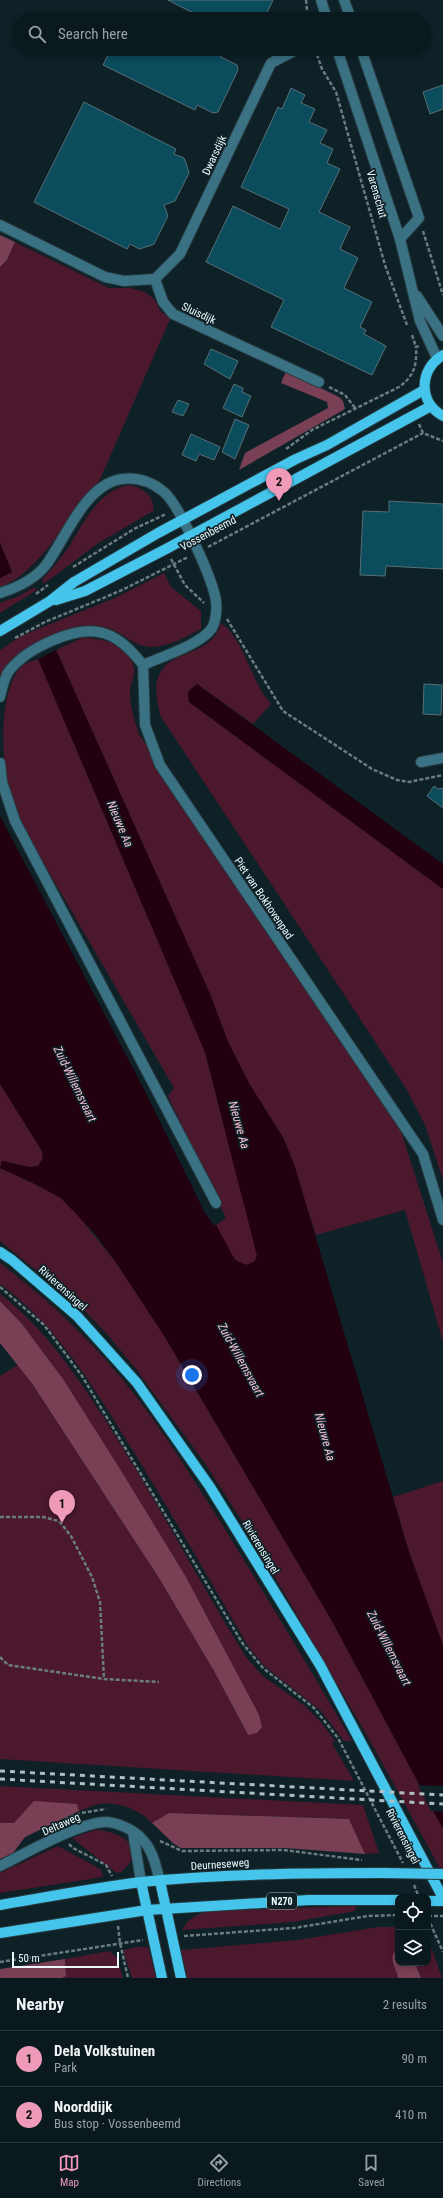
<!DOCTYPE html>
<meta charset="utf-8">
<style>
:root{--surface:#0a191d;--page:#132226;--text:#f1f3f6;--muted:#99a0a4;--line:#2a383b;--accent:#ef9ab8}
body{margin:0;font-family:"Roboto Condensed",sans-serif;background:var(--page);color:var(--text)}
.controls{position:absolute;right:12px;bottom:12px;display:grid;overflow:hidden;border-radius:8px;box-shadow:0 2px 6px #0003}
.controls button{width:36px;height:36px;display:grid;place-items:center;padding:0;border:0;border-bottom:1px solid var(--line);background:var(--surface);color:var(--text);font:20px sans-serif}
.scale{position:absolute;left:12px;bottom:10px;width:107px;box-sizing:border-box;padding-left:4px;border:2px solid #ebf8fc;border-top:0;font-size:11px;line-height:14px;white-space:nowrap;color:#ebf8fc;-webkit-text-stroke:3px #0d2127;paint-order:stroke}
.you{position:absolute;left:192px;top:1375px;width:14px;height:14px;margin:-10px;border:3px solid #fff;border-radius:50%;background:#1a73e8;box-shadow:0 0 0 6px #1a73e833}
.badge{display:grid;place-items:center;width:26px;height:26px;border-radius:50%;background:var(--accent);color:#111;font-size:13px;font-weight:700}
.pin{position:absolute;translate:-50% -33px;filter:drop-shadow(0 1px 2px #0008)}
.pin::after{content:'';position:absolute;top:21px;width:14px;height:12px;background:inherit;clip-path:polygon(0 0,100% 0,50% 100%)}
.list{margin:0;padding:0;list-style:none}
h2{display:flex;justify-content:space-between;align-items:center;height:52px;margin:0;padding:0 16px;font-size:17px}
h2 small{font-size:13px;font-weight:400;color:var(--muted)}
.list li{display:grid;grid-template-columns:26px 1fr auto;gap:12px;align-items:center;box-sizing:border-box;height:56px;padding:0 16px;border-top:1px solid var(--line)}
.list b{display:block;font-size:15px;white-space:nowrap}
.list p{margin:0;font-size:13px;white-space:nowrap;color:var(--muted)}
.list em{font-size:13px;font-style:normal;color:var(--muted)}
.icon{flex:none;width:22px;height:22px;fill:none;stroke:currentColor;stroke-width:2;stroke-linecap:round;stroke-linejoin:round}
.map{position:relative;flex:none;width:443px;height:1978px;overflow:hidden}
.search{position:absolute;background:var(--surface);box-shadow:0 2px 6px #0003;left:12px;right:12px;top:12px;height:44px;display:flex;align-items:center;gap:10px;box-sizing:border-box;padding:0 14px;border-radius:22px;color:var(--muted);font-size:15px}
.sheet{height:164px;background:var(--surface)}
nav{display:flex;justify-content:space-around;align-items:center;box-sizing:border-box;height:56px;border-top:1px solid var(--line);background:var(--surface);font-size:11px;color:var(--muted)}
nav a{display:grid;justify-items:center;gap:2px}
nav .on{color:var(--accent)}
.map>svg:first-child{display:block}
.green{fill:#4b182d}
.forest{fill:#794055}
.water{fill:#23000f}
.pier{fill:#0d2127}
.building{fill:#0b4c5d;stroke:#586e76}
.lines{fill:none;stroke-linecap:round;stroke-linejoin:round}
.minor-casing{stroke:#283b41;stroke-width:12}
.major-casing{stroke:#283b41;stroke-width:12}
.path{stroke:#6b7c81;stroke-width:2.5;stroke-dasharray:4 2;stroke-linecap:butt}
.minor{stroke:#3a7183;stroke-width:10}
.major{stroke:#45c5eb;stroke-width:10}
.rail{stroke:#b0bfc3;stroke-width:3;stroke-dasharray:5 5;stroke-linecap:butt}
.major-bridge-casing{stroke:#283b41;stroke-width:12;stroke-linecap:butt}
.major-bridge{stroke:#45c5eb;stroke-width:10}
.labels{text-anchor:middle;stroke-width:3.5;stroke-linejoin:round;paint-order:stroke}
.shield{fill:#0d2127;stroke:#a8b8bc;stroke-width:1}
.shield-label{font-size:10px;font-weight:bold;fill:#ebf8fc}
.street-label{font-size:11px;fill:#ebf8fc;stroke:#0d2127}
.water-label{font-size:12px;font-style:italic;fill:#f8c0d2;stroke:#0d2127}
</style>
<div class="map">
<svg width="443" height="1978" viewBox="0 0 443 1978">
<rect width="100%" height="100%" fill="#0d2127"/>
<g class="green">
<path d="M 15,242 L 109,288 L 130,288 L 145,292 L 154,299 L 161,312 L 171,317 L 98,484 L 89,491 C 64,524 39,572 0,587 L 0,578 L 12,572 L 0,543 L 0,267 L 7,260 Z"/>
<path d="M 129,485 C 141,487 156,496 153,511 L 97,544 L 45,583 L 43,583 L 42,580 C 51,570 60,559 68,548 C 84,523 96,492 129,485 Z"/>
<path d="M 164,573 L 171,587 L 201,611 L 201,629 C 185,637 167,648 149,647 C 134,646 122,632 108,628 C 73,619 16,646 0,678 L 0,650 L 21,636 L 117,597 Z"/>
<path d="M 34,587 L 37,590 L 0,613 L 0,603 L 21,595 Z"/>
<path d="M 221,623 C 244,639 251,682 271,704 L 253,724 L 197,684 L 188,692 L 189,702 L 443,889 L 443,1180 L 425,1125 L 407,1090 L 161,717 C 138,638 209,669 221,623 Z"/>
<path d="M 82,638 C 102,638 129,644 134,667 C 136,675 130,684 130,692 C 130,707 135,721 139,734 L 401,1131 L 443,1263 L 443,1342 L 405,1210 L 316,1235 L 284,1139 L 250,1085 L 228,1042 L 210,994 L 56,650 Z"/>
<path d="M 38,659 L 205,1052 L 257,1253 L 255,1261 C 235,1276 224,1239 216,1225 L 226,1218 L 168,1096 L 174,1088 L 17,817 C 14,805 9,793 7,782 C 1,751 0,689 21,667 C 25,663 33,661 38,659 Z"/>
<path d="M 0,1084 L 42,1151 L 43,1158 L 38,1166 L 30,1167 L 2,1161 L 0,1167 Z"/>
<path d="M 0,1168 L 47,1190 L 61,1198 L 77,1214 L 117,1264 L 165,1337 L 332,1621 L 443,1829 L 443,1874 L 369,1739 L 247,1529 L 206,1465 L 136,1369 L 106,1333 L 80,1306 L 0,1241 Z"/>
<path d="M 0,1263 C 38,1292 73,1323 105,1359 C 149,1408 185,1466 220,1521 C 265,1594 309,1667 352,1741 L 344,1741 L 321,1711 L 264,1666 L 248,1646 C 209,1579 171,1512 130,1446 C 93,1386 57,1326 0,1284 Z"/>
<path d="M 0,1294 C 45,1328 76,1375 106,1421 C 156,1498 197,1579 246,1657 L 263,1676 L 305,1706 L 320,1721 L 335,1741 L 332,1743 L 354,1781 L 0,1759 L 0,1376 L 19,1364 L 159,1578 L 214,1671 L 247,1733 L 257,1733 L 229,1659 L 186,1577 L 63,1379 L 22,1324 L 0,1301 Z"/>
<path d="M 443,1481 L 443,1645 L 409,1552 L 393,1497 Z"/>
<path d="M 0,1786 L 363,1805 L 379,1853 L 365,1854 L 349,1819 L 169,1813 L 152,1823 C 140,1810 118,1801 100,1804 C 93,1805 86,1809 79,1811 L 77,1804 L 14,1823 L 0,1823 Z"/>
<path d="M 95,1830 C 122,1831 150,1849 120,1873 L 115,1872 L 72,1838 Z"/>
<path d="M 58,1846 L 95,1866 L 101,1870 L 103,1877 L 0,1893 L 0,1873 Z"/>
<path d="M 356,1906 L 355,1911 L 293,1922 L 182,1930 C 188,1919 195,1916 206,1911 Z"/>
<path d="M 378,1927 L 398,1927 L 398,1949 C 387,1957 397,1968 398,1978 L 187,1978 L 181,1950 L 297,1940 Z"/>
<path d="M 428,1938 L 442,1978 L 421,1978 L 415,1963 L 428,1963 Z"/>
<path d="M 137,1947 L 148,1947 L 156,1978 L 132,1978 L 123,1950 Z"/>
<path d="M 109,1951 L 117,1958 L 123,1978 L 62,1978 L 66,1976 L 65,1959 Z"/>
</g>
<g class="forest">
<path d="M 0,235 L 15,242 L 7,260 L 0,267 Z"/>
<path d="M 286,371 L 339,397 L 343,401 L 345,409 L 239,470 L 245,453 L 328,408 L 327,402 L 281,383 Z"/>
<path d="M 0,1301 L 22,1324 L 63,1379 L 120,1469 L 186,1577 L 259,1715 L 262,1727 L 257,1733 L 249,1735 L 247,1733 L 214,1671 L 159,1578 L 31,1382 L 0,1343 Z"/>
<path d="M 34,1801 L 77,1804 L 79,1811 L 25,1837 L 13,1853 L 0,1859 L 0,1823 L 14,1823 Z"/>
<path d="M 169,1813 L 349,1819 L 365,1854 L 285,1848 L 181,1848 L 174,1844 L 152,1823 Z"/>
<path d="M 398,1949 L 398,1963 L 415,1963 L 421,1978 L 398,1978 C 397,1968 386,1957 398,1949 Z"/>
<path d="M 65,1959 L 66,1976 L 62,1978 L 0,1978 L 0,1969 Z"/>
</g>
<g class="water">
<path d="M 0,543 L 12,572 L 0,578 Z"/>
<path d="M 56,650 L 210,994 L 228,1042 L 250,1085 L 284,1139 L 295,1167 L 409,1552 L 443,1645 L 443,1829 L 332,1621 L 165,1337 L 117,1264 L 96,1235 L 61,1198 L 33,1183 L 0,1168 L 2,1161 L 30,1167 L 38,1166 L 43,1158 L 42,1151 L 0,1084 L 0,816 L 145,1091 L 205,1213 L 214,1225 L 216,1225 L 235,1260 L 247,1265 L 255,1261 L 257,1256 L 205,1052 L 38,659 Z"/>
<path d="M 197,684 L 443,864 L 443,889 L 189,702 L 188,692 Z"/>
</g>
<path class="pier" d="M 418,1785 L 443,1786 L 443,1812 L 431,1811 Z"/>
<g class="building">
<path d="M 168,0 L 273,0 L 264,19 L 205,19 Z"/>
<path d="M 111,49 L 216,49 L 223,52 L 221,57 L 237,65 L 238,70 L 218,112 L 213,113 L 197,105 L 195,110 L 103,65 Z"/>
<path d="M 443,85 L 443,109 L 430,114 L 423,92 Z"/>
<path d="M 291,88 L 305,95 L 301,103 L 315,109 L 309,122 L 327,130 L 320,143 L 333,149 L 327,163 L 340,169 L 319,212 L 350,227 L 340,249 L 358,258 L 344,288 L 372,302 L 360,327 L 366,330 L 364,334 L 386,346 L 372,375 L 271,327 L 284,300 L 206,262 L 233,206 L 280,229 L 289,209 L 241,187 L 278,107 L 282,109 Z"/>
<path d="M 84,102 L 176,149 L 174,154 L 184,158 L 186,163 L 189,173 L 175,201 L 164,205 L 168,216 L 154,244 L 149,246 L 139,249 L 130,244 L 127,249 L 34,202 Z"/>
<path d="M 211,349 L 238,361 L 230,379 L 204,364 Z"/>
<path d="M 234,384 L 243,388 L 242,392 L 251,396 L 242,417 L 223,408 Z"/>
<path d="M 178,400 L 189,404 L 183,416 L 172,412 Z"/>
<path d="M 235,419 L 249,425 L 235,459 L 222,452 Z"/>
<path d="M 191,434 L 220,447 L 214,460 L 199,454 L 196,461 L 182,455 Z"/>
<path d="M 389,501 L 443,504 L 443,569 L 386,566 L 385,576 L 360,575 L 363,511 L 389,512 Z"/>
<path d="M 424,684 L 442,685 L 441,715 L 423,714 Z"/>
<path d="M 434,786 L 438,789 L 443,788 L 443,808 L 427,796 Z"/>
</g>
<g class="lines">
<defs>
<g id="minor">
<path d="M 321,0 L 327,19"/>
<path d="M 344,0 L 351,19"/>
<path d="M 337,49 L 400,239 L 420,321 L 437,358"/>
<path d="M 361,49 L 419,218 L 400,239"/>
<path d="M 0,225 L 105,277 L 124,281 L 155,279 L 163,302 L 173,314 L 319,382"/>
<path d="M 155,279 L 180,254 L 271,63 L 298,49"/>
<path d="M 417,296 L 443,336"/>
<path d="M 0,593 C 16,588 35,579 46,565 C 66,538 85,484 122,479 C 138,477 152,482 164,492 C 180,506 213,580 216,601 C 217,609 216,621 212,628 C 202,644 161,657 143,665"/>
<path d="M 143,665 L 145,725 L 160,765 L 423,1154 L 443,1220"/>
<path d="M 0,697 C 2,688 4,678 9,671 C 26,649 75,625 103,633 C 119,637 133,652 143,665"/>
<path d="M 421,762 L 443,758"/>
<path d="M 0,763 L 2,782 L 15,821 L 216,1203"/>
<path d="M 133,1832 L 141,1882"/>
<path d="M 0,1866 C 24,1854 82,1821 107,1822 C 119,1823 134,1830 142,1839 C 153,1850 156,1867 160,1881"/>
</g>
<g id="major">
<path d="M 443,355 C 419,369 418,402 443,416"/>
<path d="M 56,600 L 85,591 L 166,549 L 431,406"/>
<path d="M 0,631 L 50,601 L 74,582 L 158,533 L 296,459 L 327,445 L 424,390"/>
<path d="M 0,1252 L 12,1260 L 77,1316 L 137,1383 L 210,1487 L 320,1665 L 443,1898"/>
<path d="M 160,1881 L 181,1978"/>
<path d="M 141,1882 L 162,1978"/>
<path d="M 428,1901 L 443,1901"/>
<path d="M 0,1905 C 47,1897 94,1888 141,1882 C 221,1874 302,1873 383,1873"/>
<path d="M 0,1933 L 147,1910 L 309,1900 L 398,1900"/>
</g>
</defs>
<use href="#minor" class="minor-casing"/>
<use href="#major" class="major-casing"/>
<g class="path">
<path d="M 306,0 L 308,19"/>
<path d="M 315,49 L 322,69 L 336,92 L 385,265 L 407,325"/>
<path d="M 423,231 L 443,295"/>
<path d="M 412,335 L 416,347"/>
<path d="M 329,387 L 345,395 L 355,408"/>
<path d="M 419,424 L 423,433 L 443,441"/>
<path d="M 286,449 L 312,430 L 399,387 C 414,376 417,366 416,347 L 419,346"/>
<path d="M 208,547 L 423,433"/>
<path d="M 171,559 L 185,585 L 204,603"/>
<path d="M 73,567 L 134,529 L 166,514"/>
<path d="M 36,594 L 48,585"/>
<path d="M 227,619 L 283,711 L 372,769 L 397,780 L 409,782 L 443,775"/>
<path d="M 15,638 L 45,622 L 120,591 L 188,557"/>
<path d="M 0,1287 L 44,1325 L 82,1376 L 243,1644 L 263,1668 L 314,1708 L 338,1738 L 403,1863"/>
<path d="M 0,1517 L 43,1517 L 59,1521 L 71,1536 L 92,1577 L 100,1602 L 104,1679"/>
<path d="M 0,1657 L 8,1665 L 104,1679 L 159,1682"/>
<path d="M 65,1819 L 81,1813 L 106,1809"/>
<path d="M 160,1841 L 182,1851 L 283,1850 L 362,1860"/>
<path d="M 69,1844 L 73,1848 L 106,1865 L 112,1876"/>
<path d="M 414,1885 L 418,1895"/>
<path d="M 428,1916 L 443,1916"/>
<path d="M 428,1918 L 443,1952"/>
<path d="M 118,1926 L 120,1943 L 128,1978"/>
<path d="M 184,1936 L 294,1928 L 368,1916 L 398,1915"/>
<path d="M 0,1962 L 143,1940"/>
</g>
<use href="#minor" class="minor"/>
<use href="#major" class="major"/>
<g class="rail">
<path d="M 0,1771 L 443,1795"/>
<path d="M 0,1779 L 443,1804"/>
</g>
<defs>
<path id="major-bridge" d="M 383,1873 L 443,1874"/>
</defs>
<use href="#major-bridge" class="major-bridge-casing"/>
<use href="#major-bridge" class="major-bridge"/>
</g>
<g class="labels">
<rect class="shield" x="267" y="1893" width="30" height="16" rx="3"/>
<g class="shield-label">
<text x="282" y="1905">N270</text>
</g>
<g class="street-label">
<text transform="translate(214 155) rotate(-65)" y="4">Dwarsdijk</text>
<text transform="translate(377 194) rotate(74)" y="4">Varenschut</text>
<text transform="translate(199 313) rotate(25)" y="4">Sluisdijk</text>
<text transform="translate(208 533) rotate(-28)" y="4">Vossenbeemd</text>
<text transform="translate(264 898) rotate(56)" y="4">Piet van Bokhovenpad</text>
<text transform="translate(63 1288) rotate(42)" y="4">Rivierensingel</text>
<text transform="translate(261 1547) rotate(59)" y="4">Rivierensingel</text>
<text transform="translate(61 1824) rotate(-24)" y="4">Deltaweg</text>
<text transform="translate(403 1836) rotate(63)" y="4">Rivierensingel</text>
<text transform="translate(220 1864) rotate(-4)" y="4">Deurneseweg</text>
</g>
<g class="water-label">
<text transform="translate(120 824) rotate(67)" y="4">Nieuwe Aa</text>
<text transform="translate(75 1084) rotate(64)" y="4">Zuid-Willemsvaart</text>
<text transform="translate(239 1125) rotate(74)" y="4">Nieuwe Aa</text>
<text transform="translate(241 1360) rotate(61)" y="4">Zuid-Willemsvaart</text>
<text transform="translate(325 1437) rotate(75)" y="4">Nieuwe Aa</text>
<text transform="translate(389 1648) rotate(63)" y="4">Zuid-Willemsvaart</text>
</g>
</g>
</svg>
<div class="controls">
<button><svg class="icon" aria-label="locate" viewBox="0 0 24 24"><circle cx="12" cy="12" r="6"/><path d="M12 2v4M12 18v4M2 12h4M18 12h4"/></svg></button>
<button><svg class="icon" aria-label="layers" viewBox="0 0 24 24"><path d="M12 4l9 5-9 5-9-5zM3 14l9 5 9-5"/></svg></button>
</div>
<div class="scale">50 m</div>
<div class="you"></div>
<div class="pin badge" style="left:62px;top:1523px">1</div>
<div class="pin badge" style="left:279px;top:501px">2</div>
<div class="search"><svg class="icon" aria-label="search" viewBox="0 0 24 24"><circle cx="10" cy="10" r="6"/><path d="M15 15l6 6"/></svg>Search here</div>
</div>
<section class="sheet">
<h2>Nearby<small>2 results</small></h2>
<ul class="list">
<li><span class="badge">1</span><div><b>Dela Volkstuinen</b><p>Park</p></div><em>90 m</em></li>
<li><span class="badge">2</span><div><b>Noorddijk</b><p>Bus stop · Vossenbeemd</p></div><em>410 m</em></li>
</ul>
</section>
<nav>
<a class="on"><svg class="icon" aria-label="map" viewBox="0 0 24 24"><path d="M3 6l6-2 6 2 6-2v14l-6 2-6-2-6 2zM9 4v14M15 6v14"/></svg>Map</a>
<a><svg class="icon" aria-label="directions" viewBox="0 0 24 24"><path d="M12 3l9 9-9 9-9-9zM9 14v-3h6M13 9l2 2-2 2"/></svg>Directions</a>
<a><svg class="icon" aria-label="saved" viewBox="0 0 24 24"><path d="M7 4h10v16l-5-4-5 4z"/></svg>Saved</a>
</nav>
